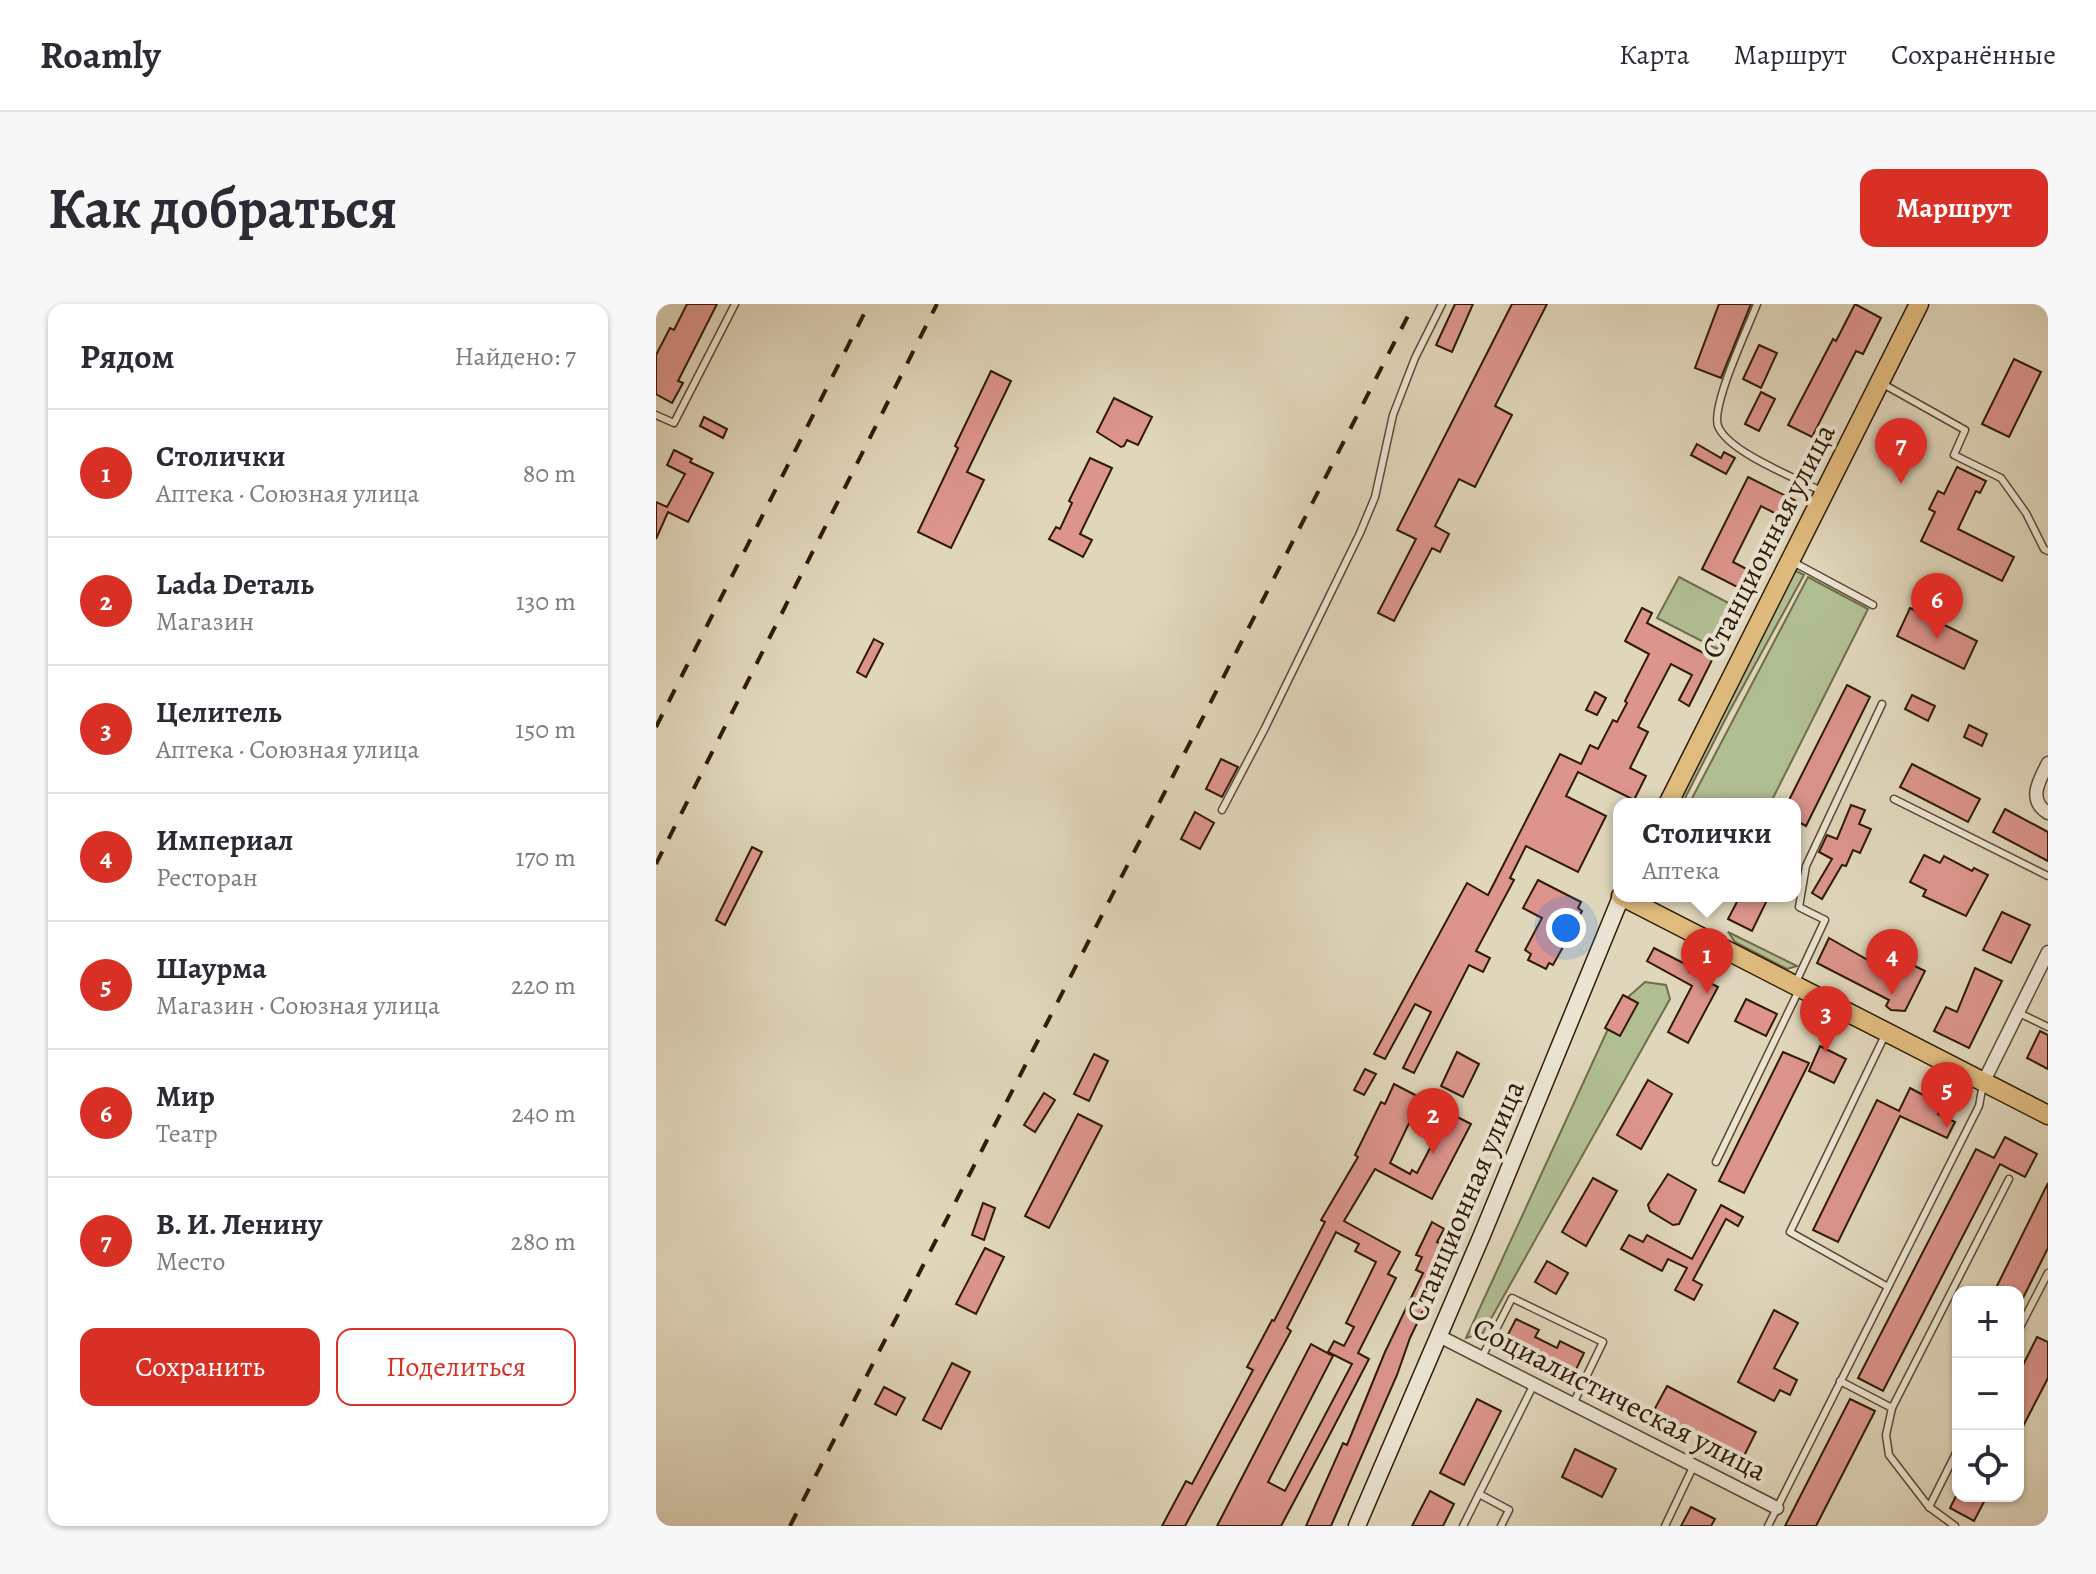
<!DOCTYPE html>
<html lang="ru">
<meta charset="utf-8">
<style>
:root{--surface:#fff;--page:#f7f7f7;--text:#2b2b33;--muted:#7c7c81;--line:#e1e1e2;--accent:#d93025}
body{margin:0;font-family:Alegreya,serif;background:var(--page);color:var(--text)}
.controls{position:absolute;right:24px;bottom:24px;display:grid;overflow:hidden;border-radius:16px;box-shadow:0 2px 6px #0004}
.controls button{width:72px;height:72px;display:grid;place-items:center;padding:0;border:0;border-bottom:2px solid var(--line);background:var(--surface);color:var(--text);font:40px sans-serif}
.you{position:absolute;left:910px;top:624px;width:28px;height:28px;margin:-20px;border:6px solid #fff;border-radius:50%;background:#1a73e8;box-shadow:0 0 0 12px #1a73e833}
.badge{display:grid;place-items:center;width:52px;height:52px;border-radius:50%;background:var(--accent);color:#fff;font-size:26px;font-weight:700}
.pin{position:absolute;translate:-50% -66px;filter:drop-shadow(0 2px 4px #0008)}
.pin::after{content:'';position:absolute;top:42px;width:28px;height:24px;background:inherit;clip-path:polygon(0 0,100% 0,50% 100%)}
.popup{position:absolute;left:957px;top:494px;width:188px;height:104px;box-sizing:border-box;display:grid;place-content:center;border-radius:16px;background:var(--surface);filter:drop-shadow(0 2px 6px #0005);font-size:26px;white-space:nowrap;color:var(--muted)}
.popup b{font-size:30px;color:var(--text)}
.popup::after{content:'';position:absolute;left:50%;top:100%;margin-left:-16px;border:16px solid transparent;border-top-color:var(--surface)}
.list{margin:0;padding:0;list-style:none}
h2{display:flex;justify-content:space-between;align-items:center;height:104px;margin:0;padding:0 32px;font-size:34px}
h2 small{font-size:26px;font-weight:400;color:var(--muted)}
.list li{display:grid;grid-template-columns:52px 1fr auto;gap:24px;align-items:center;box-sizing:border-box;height:128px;padding:0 32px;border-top:2px solid var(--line)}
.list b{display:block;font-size:30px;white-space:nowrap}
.list p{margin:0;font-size:26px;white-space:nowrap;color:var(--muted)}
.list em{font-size:26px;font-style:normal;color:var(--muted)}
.actions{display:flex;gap:16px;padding:24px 32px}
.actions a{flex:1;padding:18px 0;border:2px solid var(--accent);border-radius:16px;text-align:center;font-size:28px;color:var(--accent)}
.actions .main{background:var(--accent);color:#fff}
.icon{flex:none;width:44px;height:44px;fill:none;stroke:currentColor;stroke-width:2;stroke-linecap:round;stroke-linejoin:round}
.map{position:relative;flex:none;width:1392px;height:1222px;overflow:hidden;border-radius:16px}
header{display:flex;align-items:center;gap:48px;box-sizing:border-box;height:112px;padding:0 40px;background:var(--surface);border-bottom:2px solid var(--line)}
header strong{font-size:38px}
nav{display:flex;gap:44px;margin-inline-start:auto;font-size:28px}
.intro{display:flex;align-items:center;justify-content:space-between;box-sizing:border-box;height:192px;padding:0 48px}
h1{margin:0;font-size:56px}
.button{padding:20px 36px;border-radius:16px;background:var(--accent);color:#fff;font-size:28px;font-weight:700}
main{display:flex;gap:48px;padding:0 48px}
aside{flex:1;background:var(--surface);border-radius:16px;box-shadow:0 2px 6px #0004}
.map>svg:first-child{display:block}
.green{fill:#b0be92;stroke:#706d4a;stroke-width:2}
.building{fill:#dc948c;stroke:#2f1c01;stroke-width:2;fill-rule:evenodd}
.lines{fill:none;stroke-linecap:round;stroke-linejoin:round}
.lane-casing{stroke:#5b4a30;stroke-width:9}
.street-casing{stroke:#5b4a30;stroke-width:15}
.secondary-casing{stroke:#2f1c01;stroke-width:19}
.primary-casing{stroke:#2f1c01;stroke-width:21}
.lane{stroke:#ebe4d3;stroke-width:6}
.street{stroke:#ebe4d3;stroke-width:12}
.secondary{stroke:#ebe4d3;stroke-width:16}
.primary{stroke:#e0bb7e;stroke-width:18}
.rail{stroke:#2f1c01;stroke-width:4;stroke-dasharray:14 14;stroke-linecap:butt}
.labels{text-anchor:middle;stroke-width:8;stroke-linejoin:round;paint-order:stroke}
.street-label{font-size:30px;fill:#2f1c01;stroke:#ebe4d3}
</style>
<header>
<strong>Roamly</strong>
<nav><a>Карта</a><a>Маршрут</a><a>Сохранённые</a></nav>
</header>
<div class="intro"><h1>Как добраться</h1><a class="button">Маршрут</a></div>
<main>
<aside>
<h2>Рядом<small>Найдено: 7</small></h2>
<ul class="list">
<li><span class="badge">1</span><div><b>Столички</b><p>Аптека · Союзная улица</p></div><em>80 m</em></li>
<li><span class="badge">2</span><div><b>Lada Dеталь</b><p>Магазин</p></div><em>130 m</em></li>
<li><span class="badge">3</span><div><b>Целитель</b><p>Аптека · Союзная улица</p></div><em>150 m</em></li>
<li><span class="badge">4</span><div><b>Империал</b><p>Ресторан</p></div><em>170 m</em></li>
<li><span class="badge">5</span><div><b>Шаурма</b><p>Магазин · Союзная улица</p></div><em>220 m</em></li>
<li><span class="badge">6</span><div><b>Мир</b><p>Театр</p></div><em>240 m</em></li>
<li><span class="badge">7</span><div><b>В. И. Ленину</b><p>Место</p></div><em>280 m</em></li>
</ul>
<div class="actions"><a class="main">Сохранить</a><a>Поделиться</a></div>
</aside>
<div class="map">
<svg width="1392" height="1222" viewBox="0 0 1392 1222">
<rect width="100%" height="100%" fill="#e0d6bb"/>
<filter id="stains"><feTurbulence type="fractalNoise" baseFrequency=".0025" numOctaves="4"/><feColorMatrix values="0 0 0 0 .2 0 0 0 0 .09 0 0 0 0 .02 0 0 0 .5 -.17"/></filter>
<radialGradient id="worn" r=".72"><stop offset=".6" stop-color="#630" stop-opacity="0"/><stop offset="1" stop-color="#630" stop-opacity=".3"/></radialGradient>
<g class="green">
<path d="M 1138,266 L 1148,271 L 1072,410 L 1026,500 L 1016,500 Z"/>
<path d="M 1023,273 L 1082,304 L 1061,345 L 1001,314 Z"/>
<path d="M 1152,273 L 1212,305 L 1114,500 L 1033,500 Z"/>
<path d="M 1072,628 L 1141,662 L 1131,665 L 1079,638 Z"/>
<path d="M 989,678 L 1010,681 L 1014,695 L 827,1029 L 810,1034 L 963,701 Z"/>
</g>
<g class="building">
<path d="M 31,0 L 61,0 L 22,77 L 27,79 L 16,99 L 0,90 L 0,51 L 14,24 L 18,26 Z"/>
<path d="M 799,0 L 817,0 L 796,48 L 780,41 Z"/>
<path d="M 856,0 L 891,0 L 839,102 L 856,111 L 819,183 L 803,175 L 779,222 L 793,230 L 784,248 L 776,244 L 738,317 L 722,309 L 760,235 L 741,226 Z"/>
<path d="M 1063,0 L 1095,0 L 1065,74 L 1039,64 Z"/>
<path d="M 1199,0 L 1225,14 L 1207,50 L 1200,47 L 1156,133 L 1132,121 L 1177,35 L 1180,37 Z"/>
<path d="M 1103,41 L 1121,49 L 1105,84 L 1087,75 Z"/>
<path d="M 1358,55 L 1385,68 L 1353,133 L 1326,120 Z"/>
<path d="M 335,67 L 355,77 L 311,168 L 328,176 L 295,244 L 262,228 L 302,144 L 299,142 Z"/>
<path d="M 1105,88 L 1119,95 L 1103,127 L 1089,120 Z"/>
<path d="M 458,94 L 496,113 L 482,141 L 471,136 L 468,142 L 465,143 L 441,128 Z"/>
<path d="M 48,113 L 71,125 L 67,134 L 44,122 Z"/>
<path d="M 1041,140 L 1065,154 L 1068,148 L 1079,154 L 1070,170 L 1035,151 Z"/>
<path d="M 18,146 L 36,155 L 34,158 L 57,169 L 32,218 L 12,208 L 0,235 L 0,198 L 11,203 L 29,170 L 11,161 Z"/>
<path d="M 434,154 L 456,164 L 424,230 L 436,236 L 427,253 L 393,235 L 400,223 L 404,225 L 416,199 L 413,197 Z"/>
<path d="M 1301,163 L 1330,177 L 1324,189 L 1320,187 L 1302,225 L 1358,253 L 1346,277 L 1265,237 L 1279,208 L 1273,205 L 1282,187 L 1288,190 Z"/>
<path d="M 1092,173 L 1140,197 L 1130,215 L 1105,202 L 1077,258 L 1102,271 L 1093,289 L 1046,265 Z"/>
<path d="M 986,304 L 996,309 L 991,319 L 1057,354 L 1033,402 L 1023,396 L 1036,371 L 1015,360 L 982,423 L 992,428 L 974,464 L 990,472 L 978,496 L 922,468 L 910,492 L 950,512 L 922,568 L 870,542 L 854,574 L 858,576 L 820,647 L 834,654 L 827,668 L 813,661 L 758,769 L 747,764 L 775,708 L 759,700 L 729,755 L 718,750 L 811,579 L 832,591 L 904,450 L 925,460 L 934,441 L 942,445 L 957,416 L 961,418 L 971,399 L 969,397 L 993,350 L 969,337 Z"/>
<path d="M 1254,304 L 1321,337 L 1308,365 L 1241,332 Z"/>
<path d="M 218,335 L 227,340 L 210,373 L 201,368 Z"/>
<path d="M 1191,381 L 1214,393 L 1150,522 L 1139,516 L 1139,500 L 1131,500 Z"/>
<path d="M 939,388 L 950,394 L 941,411 L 930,406 Z"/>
<path d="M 1256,391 L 1279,402 L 1272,417 L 1249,405 Z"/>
<path d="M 1313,421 L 1331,430 L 1326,442 L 1308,433 Z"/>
<path d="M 565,455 L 582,463 L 566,493 L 550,485 Z"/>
<path d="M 1256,460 L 1324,495 L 1312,518 L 1244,483 Z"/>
<path d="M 1195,501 L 1209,506 L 1203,520 L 1215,525 L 1204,549 L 1197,546 L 1190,562 L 1186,561 L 1166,595 L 1156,589 L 1176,555 L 1163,548 L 1171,531 L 1181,535 Z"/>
<path d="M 1349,505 L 1392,528 L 1392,557 L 1337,528 Z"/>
<path d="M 539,508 L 558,519 L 544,545 L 525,535 Z"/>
<path d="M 96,543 L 106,548 L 69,621 L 60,616 Z"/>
<path d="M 1268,551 L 1284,559 L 1288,552 L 1316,567 L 1318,564 L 1332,571 L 1310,612 L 1267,592 L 1270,586 L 1254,578 Z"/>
<path d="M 882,576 L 925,598 L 922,604 L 926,607 L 918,623 L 914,620 L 903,641 L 907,643 L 897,661 L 893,659 L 890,665 L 872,656 L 875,650 L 869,646 L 886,614 L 867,604 Z"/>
<path d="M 1084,592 L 1113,592 L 1096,627 L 1072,615 Z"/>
<path d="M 1346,608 L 1374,621 L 1355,659 L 1327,646 Z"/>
<path d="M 1173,634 L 1219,660 L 1220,657 L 1246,670 L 1251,658 L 1269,667 L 1249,707 L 1235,706 L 1230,702 L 1233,696 L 1161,659 Z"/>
<path d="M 998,644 L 1035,663 L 1033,668 L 1062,683 L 1032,739 L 1012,728 L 1036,682 L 991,657 Z"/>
<path d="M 1319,664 L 1346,677 L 1313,744 L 1278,727 L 1290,703 L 1301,708 Z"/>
<path d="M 967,691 L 982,699 L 964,732 L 949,724 Z"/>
<path d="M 1090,695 L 1121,710 L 1110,732 L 1079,717 Z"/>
<path d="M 1384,727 L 1392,731 L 1392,765 L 1371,754 Z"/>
<path d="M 1164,742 L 1190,755 L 1178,779 L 1153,767 Z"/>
<path d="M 801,748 L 823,760 L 807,793 L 785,782 Z"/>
<path d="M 1127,748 L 1153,759 L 1088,889 L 1063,877 Z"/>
<path d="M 438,750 L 452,757 L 433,797 L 418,790 Z"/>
<path d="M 709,765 L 720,770 L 708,791 L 698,786 Z"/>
<path d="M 992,776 L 1016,790 L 985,845 L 961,831 Z"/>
<path d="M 738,780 L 815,820 L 776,895 L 719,865 L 688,917 L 744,948 L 732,970 L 740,974 L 702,1049 L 713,1055 L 673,1132 L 625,1222 L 561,1222 L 655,1040 L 677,1052 L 612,1178 L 629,1187 L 696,1060 L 672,1048 L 678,1037 L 688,1042 L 698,1023 L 690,1019 L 720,958 L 699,947 L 703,940 L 680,928 L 631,1024 L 635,1027 L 529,1222 L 506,1222 L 530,1177 L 536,1180 L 597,1066 L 591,1063 L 616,1016 L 618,1017 L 669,918 L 665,916 L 702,853 L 699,851 L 725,798 L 729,800 ZM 755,815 L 782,829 L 761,869 L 756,866 L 754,870 L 734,859 Z"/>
<path d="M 1254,784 L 1286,801 L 1282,810 L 1299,818 L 1291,834 L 1244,812 L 1182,938 L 1157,926 L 1221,796 L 1243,807 Z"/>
<path d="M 388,789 L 399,796 L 379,828 L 368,821 Z"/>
<path d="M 422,810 L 446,822 L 393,924 L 369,912 Z"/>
<path d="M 1349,833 L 1381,850 L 1369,873 L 1344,860 L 1227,1087 L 1202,1074 L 1320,845 L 1338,854 Z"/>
<path d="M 1012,870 L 1040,886 L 1023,920 L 1017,921 L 994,907 L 992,901 Z"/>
<path d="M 937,874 L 961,887 L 930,942 L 906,928 Z"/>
<path d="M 1392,879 L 1392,944 L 1362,1004 L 1362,988 L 1338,988 Z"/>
<path d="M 327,899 L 339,904 L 328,936 L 316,931 Z"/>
<path d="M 1065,901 L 1087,913 L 1082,922 L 1070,915 L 1037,976 L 1046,981 L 1038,996 L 1019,986 L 1031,964 L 1012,955 L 1006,967 L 965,945 L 973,931 L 987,938 L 991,931 L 1036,955 Z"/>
<path d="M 776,918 L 788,925 L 781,938 L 795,944 L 786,967 L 754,1034 L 741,1071 L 675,1222 L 650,1222 L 687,1139 L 691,1141 L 729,1048 L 767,969 L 760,966 L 766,953 L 760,951 Z"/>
<path d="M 329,944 L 348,953 L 320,1010 L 300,1000 Z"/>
<path d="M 891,957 L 912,969 L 900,990 L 879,978 Z"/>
<path d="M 1118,1006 L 1142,1019 L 1118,1064 L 1141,1076 L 1134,1091 L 1124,1086 L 1118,1097 L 1082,1078 Z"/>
<path d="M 860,1015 L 883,1026 L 879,1033 L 901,1044 L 904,1037 L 928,1049 L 914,1078 L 845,1044 Z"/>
<path d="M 1381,1033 L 1392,1038 L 1392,1074 L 1362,1132 L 1362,1071 Z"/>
<path d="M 296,1059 L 314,1068 L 285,1125 L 267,1116 Z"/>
<path d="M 1011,1082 L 1100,1128 L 1087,1154 L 997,1108 Z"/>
<path d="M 228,1083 L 249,1094 L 240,1111 L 219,1100 Z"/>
<path d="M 821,1095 L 845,1107 L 808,1181 L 784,1169 Z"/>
<path d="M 1194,1095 L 1219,1107 L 1160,1222 L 1129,1222 Z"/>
<path d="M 919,1145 L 960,1165 L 946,1193 L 906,1173 Z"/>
<path d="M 774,1187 L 798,1200 L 787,1222 L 756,1222 Z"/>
<path d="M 1300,1192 L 1331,1192 L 1318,1217 L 1294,1204 Z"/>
<path d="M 1035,1203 L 1059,1215 L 1055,1222 L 1025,1222 Z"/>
</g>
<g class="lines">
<defs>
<g id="lane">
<path d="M 1101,0 C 1092,24 1055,101 1062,122 C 1072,148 1140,174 1165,187"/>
<path d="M 1227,80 L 1309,126 L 1298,151 L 1345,174 L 1370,209 L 1388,245 L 1392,247"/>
<path d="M 0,111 L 18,119 L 79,0"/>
<path d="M 1137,258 L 1217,301"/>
<path d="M 1238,495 L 1392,572"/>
<path d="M 566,506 L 609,424 L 704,229 L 719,193 L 737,111 L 759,54 L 786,0"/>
<path d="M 1139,680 L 1169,616 L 1143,603 L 1150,562 L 1226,400"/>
<path d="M 1361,708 L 1392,723"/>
<path d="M 1230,729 L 1134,928 L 1232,983"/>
<path d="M 1060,858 L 1143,686"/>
<path d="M 1362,1027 L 1392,969"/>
<path d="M 826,1053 L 856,994 L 947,1038 L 917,1100"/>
<path d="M 1184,1077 L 1236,1104 L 1353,875"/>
<path d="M 1236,1104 L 1230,1131 L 1233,1151 L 1273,1203"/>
<path d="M 823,1190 L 853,1206 L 845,1222"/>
<path d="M 807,1222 L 878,1080"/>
<path d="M 1009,1222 L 1038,1161"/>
<path d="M 1112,1222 L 1323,802 L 1327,780"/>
<path d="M 1299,1222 L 1273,1203 L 1302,1145"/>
</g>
<g id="street">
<path d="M 1392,459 C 1383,477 1371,496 1392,509"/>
<path d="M 1327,779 L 1392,648"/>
<path d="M 783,1032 L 1121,1204"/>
</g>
<path id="secondary" d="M 701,1222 L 826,931 L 965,593"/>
<g id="primary">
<path d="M 1012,500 L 1263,0"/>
<path d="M 965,592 L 1392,811"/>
</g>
</defs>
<use href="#lane" class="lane-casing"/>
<use href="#street" class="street-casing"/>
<use href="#secondary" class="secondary-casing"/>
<use href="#primary" class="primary-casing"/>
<use href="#lane" class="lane"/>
<use href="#street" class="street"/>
<use href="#secondary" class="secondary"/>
<use href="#primary" class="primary"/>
<g class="rail">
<path d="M 0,423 L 213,0"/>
<path d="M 0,560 L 281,0"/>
<path d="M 134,1222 L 758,0"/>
</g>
</g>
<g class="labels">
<g class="street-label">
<text transform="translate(1112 237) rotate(-63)" y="10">Станционная улица</text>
<text transform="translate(809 897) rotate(-67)" y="10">Станционная улица</text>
<text transform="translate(964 1095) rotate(27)" y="10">Социалистическая улица</text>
</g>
</g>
<rect width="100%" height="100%" filter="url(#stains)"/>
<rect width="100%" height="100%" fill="url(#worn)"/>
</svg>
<div class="controls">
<button>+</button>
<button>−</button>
<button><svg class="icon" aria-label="locate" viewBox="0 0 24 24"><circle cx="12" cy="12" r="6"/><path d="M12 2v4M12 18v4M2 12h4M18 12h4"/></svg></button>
</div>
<div class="you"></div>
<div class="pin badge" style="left:1051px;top:690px">1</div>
<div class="popup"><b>Столички</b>Аптека</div>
<div class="pin badge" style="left:777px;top:850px">2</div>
<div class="pin badge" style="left:1170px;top:748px">3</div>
<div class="pin badge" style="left:1236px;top:691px">4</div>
<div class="pin badge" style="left:1291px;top:824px">5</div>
<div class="pin badge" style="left:1281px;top:335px">6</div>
<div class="pin badge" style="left:1245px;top:180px">7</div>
</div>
</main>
